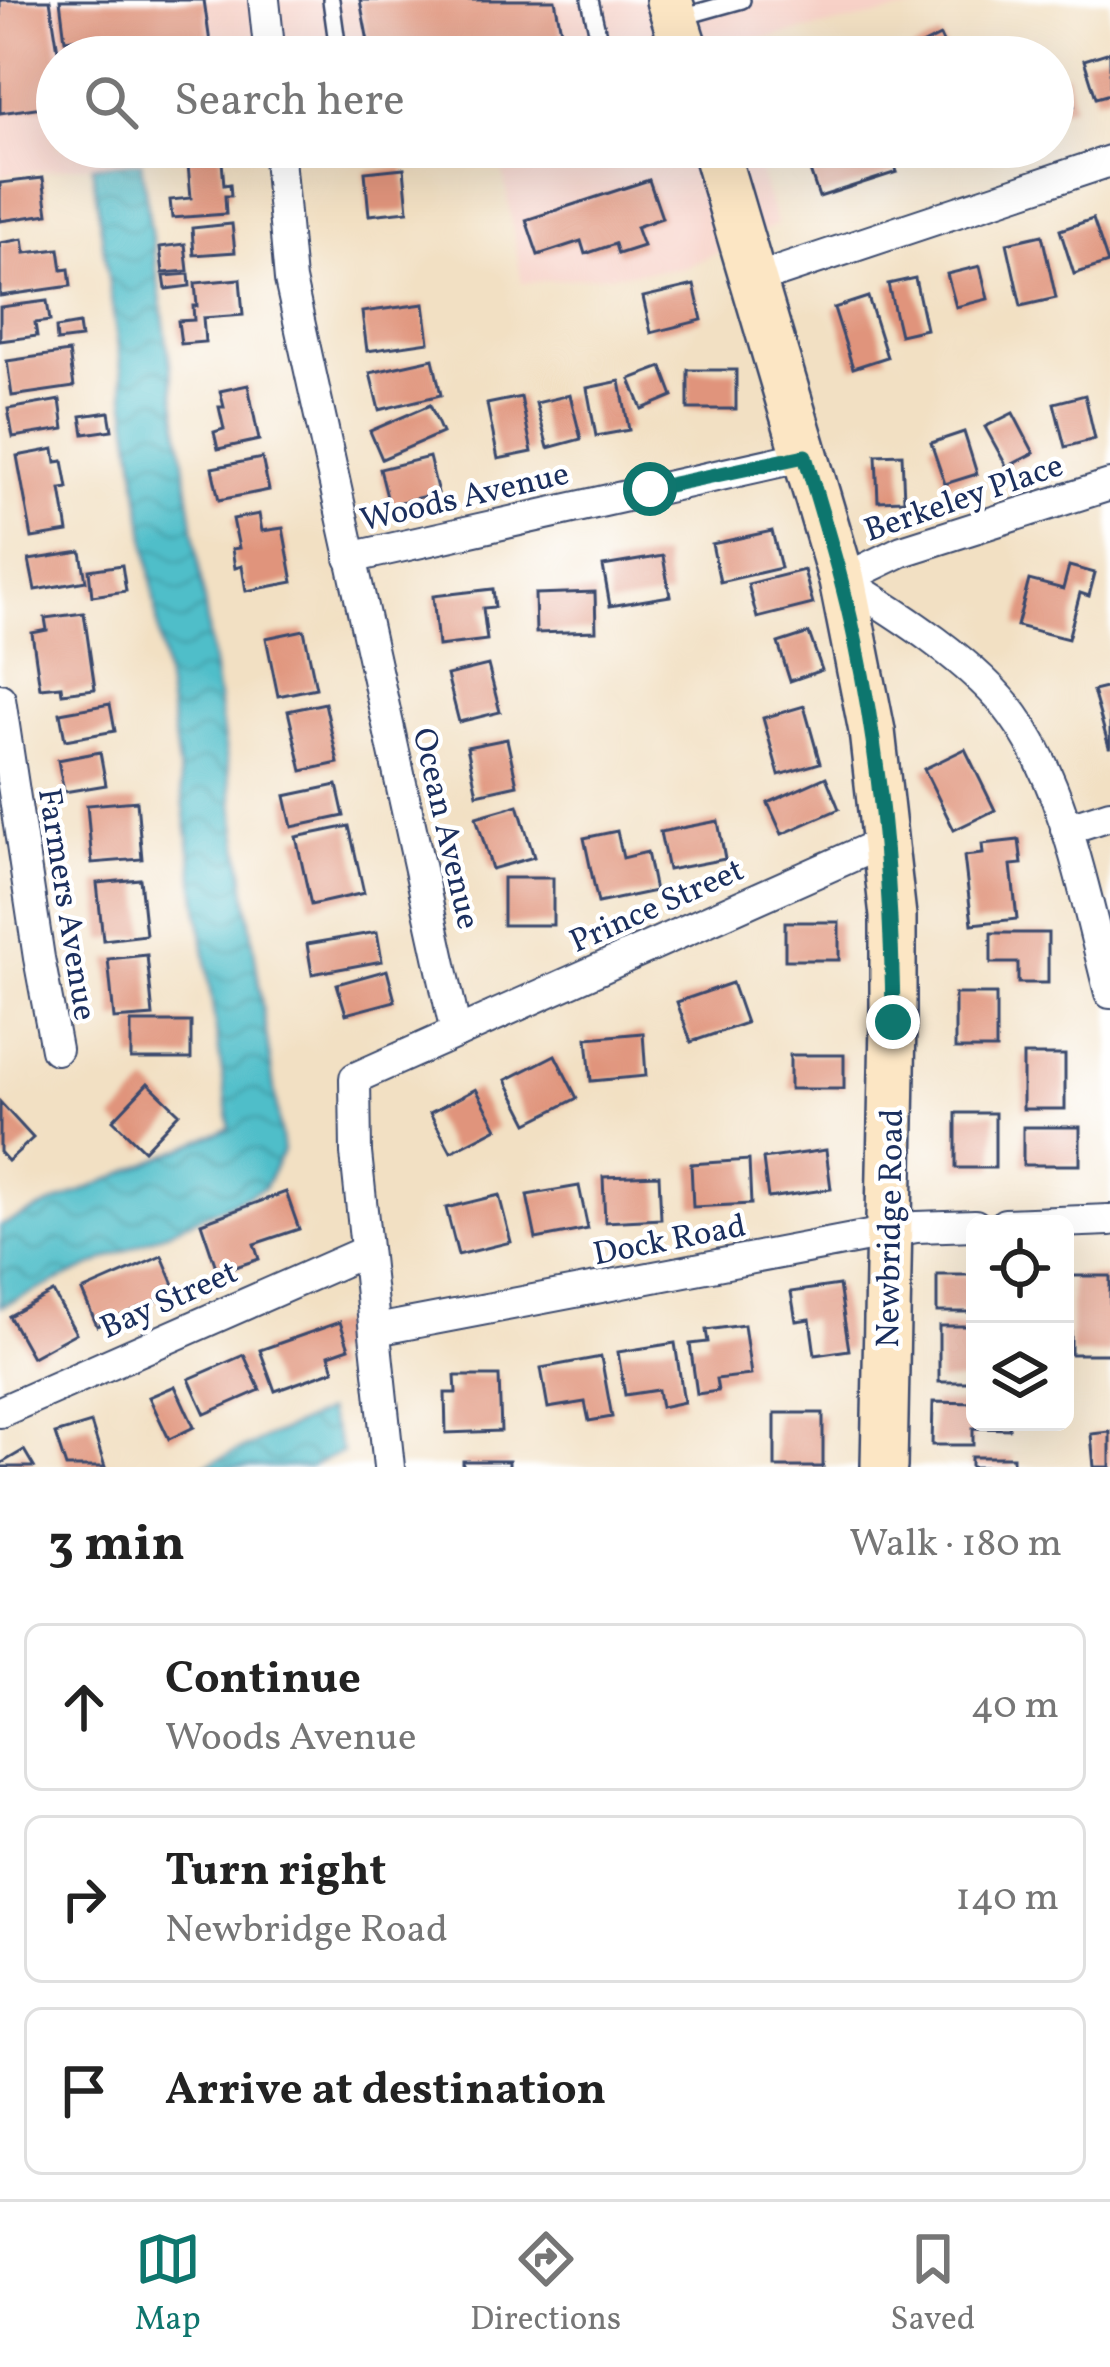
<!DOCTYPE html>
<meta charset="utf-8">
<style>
:root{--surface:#fff;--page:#f2f2f2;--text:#222;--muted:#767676;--line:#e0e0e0;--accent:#0f766e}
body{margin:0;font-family:Vollkorn,serif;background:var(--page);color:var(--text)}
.controls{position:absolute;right:36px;bottom:36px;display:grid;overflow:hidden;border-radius:18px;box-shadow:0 12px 48px #0002}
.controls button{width:108px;height:108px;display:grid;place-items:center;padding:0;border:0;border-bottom:3px solid var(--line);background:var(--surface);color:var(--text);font:60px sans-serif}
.stop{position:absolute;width:36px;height:36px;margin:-27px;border:9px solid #0f766e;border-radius:50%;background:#fff}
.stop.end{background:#0f766e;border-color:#fff;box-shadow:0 3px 12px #0008}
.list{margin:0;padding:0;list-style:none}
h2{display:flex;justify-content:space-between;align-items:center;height:156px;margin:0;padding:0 48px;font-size:51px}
h2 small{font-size:39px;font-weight:400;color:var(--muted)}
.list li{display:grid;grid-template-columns:78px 1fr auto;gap:36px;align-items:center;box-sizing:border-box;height:168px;margin:0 24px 24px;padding:0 24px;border:3px solid var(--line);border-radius:18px}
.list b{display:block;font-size:45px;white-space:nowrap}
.list p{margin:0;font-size:39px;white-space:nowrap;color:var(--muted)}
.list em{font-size:39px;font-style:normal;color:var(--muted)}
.icon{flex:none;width:66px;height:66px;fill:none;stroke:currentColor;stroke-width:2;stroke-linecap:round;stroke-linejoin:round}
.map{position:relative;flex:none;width:1110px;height:1467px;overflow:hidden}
.search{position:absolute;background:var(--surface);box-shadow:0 12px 48px #0002;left:36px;right:36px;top:36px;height:132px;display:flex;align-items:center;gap:30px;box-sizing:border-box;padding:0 42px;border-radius:66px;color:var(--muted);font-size:45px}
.sheet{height:732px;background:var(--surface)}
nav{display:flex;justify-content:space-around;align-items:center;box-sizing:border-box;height:168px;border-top:3px solid var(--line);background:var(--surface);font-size:33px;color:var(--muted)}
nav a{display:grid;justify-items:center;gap:6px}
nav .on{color:var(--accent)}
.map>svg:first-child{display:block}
.built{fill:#f7d1c7}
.water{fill:url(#water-waves);stroke:#367694;stroke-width:3}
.building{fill:#e0947c}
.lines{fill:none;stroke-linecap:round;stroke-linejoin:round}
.lane-casing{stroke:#3b4a6d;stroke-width:20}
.street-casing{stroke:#3b4a6d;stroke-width:34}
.secondary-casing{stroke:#3b4a6d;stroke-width:50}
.lane{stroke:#fff;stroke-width:15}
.street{stroke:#fff;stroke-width:30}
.secondary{stroke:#fce6c4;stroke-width:45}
.route{stroke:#0f766e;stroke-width:15}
.labels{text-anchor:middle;stroke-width:9;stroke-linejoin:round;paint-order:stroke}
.street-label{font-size:33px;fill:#1b2f5e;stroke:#fff}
</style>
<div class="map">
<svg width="1110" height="1467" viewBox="0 0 1110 1467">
<defs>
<pattern id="water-waves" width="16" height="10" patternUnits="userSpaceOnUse" patternTransform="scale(3)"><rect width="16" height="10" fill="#50bec9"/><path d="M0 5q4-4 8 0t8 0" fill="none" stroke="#429ba6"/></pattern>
</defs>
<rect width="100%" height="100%" fill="#fff"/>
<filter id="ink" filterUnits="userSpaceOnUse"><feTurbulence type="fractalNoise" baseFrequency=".00833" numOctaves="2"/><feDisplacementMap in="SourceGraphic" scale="24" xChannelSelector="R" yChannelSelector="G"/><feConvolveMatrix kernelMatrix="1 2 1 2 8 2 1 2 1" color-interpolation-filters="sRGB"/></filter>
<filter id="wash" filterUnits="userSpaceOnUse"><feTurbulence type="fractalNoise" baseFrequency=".004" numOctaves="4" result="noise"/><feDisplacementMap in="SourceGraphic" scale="48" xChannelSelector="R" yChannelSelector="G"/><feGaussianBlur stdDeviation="2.7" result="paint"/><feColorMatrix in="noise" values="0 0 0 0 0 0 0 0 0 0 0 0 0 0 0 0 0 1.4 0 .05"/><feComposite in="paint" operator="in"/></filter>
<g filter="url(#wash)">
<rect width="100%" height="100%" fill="#f2e0c3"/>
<g class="built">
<path d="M 0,0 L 959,0 L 720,47 L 722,57 L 57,57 L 57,147 L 235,147 L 0,176 Z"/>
<path d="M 499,147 L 752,147 L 777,225 L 684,268 L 522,283 Z"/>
</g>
<g class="water">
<path d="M 141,162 L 283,1151 L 264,1188 L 0,1307 L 0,1226 L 230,1128 L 92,166 Z"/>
<path d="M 327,1411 L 342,1452 L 309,1467 L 201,1467 Z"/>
</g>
<g id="blocks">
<g class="building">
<path d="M 0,0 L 50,0 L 59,57 L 57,105 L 0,113 Z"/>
<path d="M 60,0 L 204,0 L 212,57 L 90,57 L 87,37 L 65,40 Z"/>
<path d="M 360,0 L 555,0 L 566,57 L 371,57 Z"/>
<path d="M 940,36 L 950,57 L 915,57 L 912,50 Z"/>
<path d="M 1110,52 L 1110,94 L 1096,98 L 1084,60 Z"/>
<path d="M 1066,73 L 1074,106 L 1053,112 L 1053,76 Z"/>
<path d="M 802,147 L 889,147 L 897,172 L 819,197 Z"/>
<path d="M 221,150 L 224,185 L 230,184 L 231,196 L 225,196 L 226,214 L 172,218 L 170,200 L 191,198 L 187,153 Z"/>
<path d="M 404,168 L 408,211 L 369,215 L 365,172 Z"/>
<path d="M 43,178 L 48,214 L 0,221 L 0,183 Z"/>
<path d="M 649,180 L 662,218 L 636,227 L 643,246 L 618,254 L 615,244 L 585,254 L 581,241 L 538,255 L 526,220 Z"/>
<path d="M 1093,219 L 1108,263 L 1074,274 L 1060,230 Z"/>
<path d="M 232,224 L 235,252 L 194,255 L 192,228 Z"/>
<path d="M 1042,235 L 1056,298 L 1021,306 L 1007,243 Z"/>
<path d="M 23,239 L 25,253 L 59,249 L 62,270 L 69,269 L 71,286 L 0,296 L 0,243 Z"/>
<path d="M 185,244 L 188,271 L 163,273 L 160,247 Z"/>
<path d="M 980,266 L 988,299 L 956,307 L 947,274 Z"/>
<path d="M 189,274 L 190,286 L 166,289 L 164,276 Z"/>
<path d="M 915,278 L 926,329 L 900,335 L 888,284 Z"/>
<path d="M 240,279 L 243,315 L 203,318 L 205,342 L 181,344 L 178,321 L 194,320 L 193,306 L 197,306 L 195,283 Z"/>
<path d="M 694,285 L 702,320 L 651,333 L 643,297 Z"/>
<path d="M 868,297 L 887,357 L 853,368 L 834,308 Z"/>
<path d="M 47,301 L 50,321 L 35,323 L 37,336 L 0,341 L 0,307 Z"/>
<path d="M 424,304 L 429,342 L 367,351 L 362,312 Z"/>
<path d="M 79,324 L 81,338 L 57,341 L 56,328 Z"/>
<path d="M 69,352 L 74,387 L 12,396 L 7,361 Z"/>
<path d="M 433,359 L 441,395 L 379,410 L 370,373 Z"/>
<path d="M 662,367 L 673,396 L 642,409 L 630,379 Z"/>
<rect x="688" y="370" width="48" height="39"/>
<path d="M 620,381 L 629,430 L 596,436 L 587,388 Z"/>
<path d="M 248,385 L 259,440 L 218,449 L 214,432 L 224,429 L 219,407 L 224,407 L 220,391 Z"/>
<path d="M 570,395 L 581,439 L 548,448 L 536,403 Z"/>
<path d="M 1085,395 L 1095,439 L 1065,447 L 1054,403 Z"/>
<path d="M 521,397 L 532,452 L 498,459 L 487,404 Z"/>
<path d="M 60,400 L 64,429 L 13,437 L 8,409 Z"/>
<path d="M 430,405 L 442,433 L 382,459 L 370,431 Z"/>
<path d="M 109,412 L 112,430 L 84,434 L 81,416 Z"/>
<path d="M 1013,413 L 1034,453 L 1007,467 L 985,427 Z"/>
<path d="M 964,432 L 977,474 L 945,484 L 931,443 Z"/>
<path d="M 54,449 L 56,462 L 63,461 L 68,488 L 61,489 L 68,532 L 32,538 L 17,456 Z"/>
<path d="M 902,454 L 904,500 L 878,501 L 876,455 Z"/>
<path d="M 429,457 L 438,493 L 389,505 L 380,469 Z"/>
<path d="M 262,458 L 269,490 L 219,500 L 212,468 Z"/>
<path d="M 259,514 L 262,531 L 283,528 L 293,582 L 246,591 L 242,566 L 235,568 L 232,549 L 239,548 L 233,519 Z"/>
<path d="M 772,531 L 781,568 L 720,582 L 712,544 Z"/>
<path d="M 81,552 L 86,581 L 35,590 L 29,560 Z"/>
<path d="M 663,556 L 670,596 L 610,606 L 603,566 Z"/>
<path d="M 122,565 L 126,591 L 92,596 L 89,570 Z"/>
<path d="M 1069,566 L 1095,573 L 1089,596 L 1080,593 L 1068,639 L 1017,626 L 1029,580 L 1063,589 Z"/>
<path d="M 804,570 L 813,604 L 757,618 L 748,584 Z"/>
<path d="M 493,589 L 495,607 L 483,608 L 487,640 L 438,646 L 433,596 Z"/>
<path d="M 595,592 L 596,631 L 536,633 L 535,594 Z"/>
<path d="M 84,613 L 95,689 L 62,693 L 61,686 L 40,688 L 32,633 L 47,630 L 45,618 Z"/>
<path d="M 304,630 L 316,688 L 278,696 L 266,638 Z"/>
<path d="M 809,633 L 822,670 L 790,681 L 778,643 Z"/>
<path d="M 488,665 L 500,712 L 459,722 L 447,675 Z"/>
<path d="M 1110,687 L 1110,747 L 1109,747 L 1093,691 Z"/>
<path d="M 325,703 L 338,763 L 302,771 L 288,711 Z"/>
<path d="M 110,704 L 115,731 L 65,740 L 60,713 Z"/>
<path d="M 804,706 L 820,763 L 779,775 L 763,718 Z"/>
<path d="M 507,739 L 517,785 L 477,794 L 467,747 Z"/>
<path d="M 965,749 L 995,810 L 954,830 L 924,769 Z"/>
<path d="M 100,752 L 106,785 L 64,792 L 58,760 Z"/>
<path d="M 826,777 L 839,809 L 782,834 L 768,803 Z"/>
<path d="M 337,785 L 344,816 L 292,827 L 285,796 Z"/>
<path d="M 137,801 L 142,859 L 92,863 L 87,805 Z"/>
<path d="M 518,805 L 534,857 L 492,869 L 476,817 Z"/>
<path d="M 718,821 L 725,859 L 668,870 L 660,832 Z"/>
<path d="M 349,826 L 364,893 L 311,905 L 296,837 Z"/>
<path d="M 617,831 L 623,858 L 647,852 L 655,891 L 598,903 L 584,838 Z"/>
<path d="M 1019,840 L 1022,864 L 1011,865 L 1017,919 L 972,924 L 964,856 L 983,854 L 982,844 Z"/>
<rect x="503" y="878" width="50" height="47"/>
<path d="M 140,879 L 146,935 L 103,940 L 97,883 Z"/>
<rect x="785" y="922" width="54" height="38"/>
<path d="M 377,932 L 382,961 L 312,974 L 307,944 Z"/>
<path d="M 991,933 L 1048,933 L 1048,983 L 1018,983 L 1018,963 L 991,963 Z"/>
<path d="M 147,955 L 153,1016 L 114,1019 L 108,959 Z"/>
<path d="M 387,970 L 395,1001 L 346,1014 L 337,984 Z"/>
<path d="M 732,983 L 746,1023 L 691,1042 L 677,1002 Z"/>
<rect x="955" y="994" width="41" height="55"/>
<rect x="131" y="1022" width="60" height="37"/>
<path d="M 643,1033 L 646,1076 L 591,1081 L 587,1038 Z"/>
<path d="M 555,1055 L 577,1098 L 528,1123 L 506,1080 Z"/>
<rect x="790" y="1055" width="54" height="34"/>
<rect x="1023" y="1055" width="42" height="54"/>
<path d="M 148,1083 L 179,1113 L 144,1150 L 113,1120 Z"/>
<path d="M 476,1089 L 497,1128 L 451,1152 L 430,1113 Z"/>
<path d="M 0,1102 L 33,1138 L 8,1161 L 0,1152 Z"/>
<rect x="956" y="1113" width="39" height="55"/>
<rect x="1023" y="1127" width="57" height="38"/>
<path d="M 826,1150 L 831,1189 L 768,1198 L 763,1159 Z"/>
<path d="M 749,1160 L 751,1204 L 693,1207 L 691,1164 Z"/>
<path d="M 659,1175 L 661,1219 L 605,1222 L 603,1177 Z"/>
<path d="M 579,1186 L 588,1229 L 536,1239 L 527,1195 Z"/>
<path d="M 286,1192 L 299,1229 L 254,1244 L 259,1259 L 218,1273 L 201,1223 Z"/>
<path d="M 499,1195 L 511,1242 L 458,1255 L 446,1208 Z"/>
<path d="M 162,1256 L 177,1292 L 97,1326 L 82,1291 Z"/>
<rect x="937" y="1275" width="38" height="37"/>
<rect x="1071" y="1276" width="39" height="78"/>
<path d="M 839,1285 L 849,1350 L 815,1355 L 810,1319 L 796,1321 L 791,1292 Z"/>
<path d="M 53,1292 L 76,1333 L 32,1357 L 9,1316 Z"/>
<path d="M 340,1322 L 349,1348 L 329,1355 L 334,1370 L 275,1391 L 260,1350 Z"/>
<path d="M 744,1325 L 751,1375 L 716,1379 L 718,1391 L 697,1394 L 690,1344 L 708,1342 L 706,1330 Z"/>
<rect x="939" y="1326" width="31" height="56"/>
<path d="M 675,1343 L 684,1402 L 661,1407 L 658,1390 L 625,1395 L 618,1352 Z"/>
<path d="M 244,1355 L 260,1390 L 205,1414 L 189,1379 Z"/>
<path d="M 601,1357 L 612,1417 L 589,1421 L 585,1402 L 548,1408 L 541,1368 Z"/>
<path d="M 455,1376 L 499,1376 L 501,1431 L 446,1433 L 445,1393 L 456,1393 Z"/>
<path d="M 175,1386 L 194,1427 L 169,1439 L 149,1397 Z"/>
<path d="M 933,1402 L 975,1403 L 975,1422 L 1010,1422 L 1009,1429 L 973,1428 L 973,1445 L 932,1445 Z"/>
<rect x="775" y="1413" width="48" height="54"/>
<path d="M 91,1423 L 105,1467 L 66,1467 L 55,1434 Z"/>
<path d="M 1110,1432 L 1110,1467 L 1094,1467 L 1091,1434 Z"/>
<path d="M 24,1450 L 34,1467 L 0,1467 L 0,1464 Z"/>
<rect x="971" y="1457" width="42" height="10"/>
<rect x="463" y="1461" width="46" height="6"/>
</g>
</g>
</g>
<g filter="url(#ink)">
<use href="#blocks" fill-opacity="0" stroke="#3b4a6d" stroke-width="3"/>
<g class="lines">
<defs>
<g id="lane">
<path d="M 331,0 L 339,57"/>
<path d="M 590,0 L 603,57"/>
<path d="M 678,18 L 742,0"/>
</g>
<g id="street">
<path d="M 264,0 L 270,57"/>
<path d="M 278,147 L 290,280 L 456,1033"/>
<path d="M 753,280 L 1110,161"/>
<path d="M 1110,485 L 902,551 L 842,580 C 897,613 977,664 1014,716 C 1067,789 1087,906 1110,993"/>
<path d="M 350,558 L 805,456"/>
<path d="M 0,699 L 39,958 L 56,1049"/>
<path d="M 1066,829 L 1110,815"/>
<path d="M 1005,1224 L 1110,1220"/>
<path d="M 376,1330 L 916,1227 L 975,1225"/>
<path d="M 0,1412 L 366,1251"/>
<path d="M 389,1467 L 356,1153 L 355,1078 L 886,841"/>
</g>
<g id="secondary">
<path d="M 669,0 L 687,57"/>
<path d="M 714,147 L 842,580 L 872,731 L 893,916 L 893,1022 L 884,1467"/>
</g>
</defs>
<use href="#lane" class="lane-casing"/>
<use href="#street" class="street-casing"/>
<use href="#secondary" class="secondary-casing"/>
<use href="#lane" class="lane"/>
<use href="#street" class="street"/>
<use href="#secondary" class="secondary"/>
</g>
</g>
<g class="lines" filter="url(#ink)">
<path class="route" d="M 650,489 L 805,456 C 823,518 843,580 856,644 C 882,768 892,894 893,1022"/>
</g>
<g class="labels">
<g class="street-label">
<text transform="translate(464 495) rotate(-13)" y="12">Woods Avenue</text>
<text transform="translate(963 496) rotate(-19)" y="12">Berkeley Place</text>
<text transform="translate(448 828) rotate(77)" y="12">Ocean Avenue</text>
<text transform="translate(69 904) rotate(81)" y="12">Farmers Avenue</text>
<text transform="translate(656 904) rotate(-24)" y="12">Prince Street</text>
<text transform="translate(888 1228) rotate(-89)" y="12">Newbridge Road</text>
<text transform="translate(669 1238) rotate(-11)" y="12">Dock Road</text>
<text transform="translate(168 1298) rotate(-24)" y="12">Bay Street</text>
</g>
</g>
</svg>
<div class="controls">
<button><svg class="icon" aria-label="locate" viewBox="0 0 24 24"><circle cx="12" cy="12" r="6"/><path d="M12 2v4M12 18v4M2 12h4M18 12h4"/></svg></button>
<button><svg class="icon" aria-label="layers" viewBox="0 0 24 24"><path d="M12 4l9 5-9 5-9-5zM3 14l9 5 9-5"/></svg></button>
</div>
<div class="stop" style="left:650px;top:489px"></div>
<div class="stop end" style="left:893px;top:1022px"></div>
<div class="search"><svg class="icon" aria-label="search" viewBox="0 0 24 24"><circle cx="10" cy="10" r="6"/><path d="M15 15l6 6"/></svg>Search here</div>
</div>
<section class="sheet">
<h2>3 min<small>Walk · 180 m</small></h2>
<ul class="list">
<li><svg class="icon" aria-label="ahead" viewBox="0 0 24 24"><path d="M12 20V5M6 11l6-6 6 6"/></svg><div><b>Continue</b><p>Woods Avenue</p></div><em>40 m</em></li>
<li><svg class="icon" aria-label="right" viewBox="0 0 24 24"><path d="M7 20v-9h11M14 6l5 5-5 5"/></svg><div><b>Turn right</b><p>Newbridge Road</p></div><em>140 m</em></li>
<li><svg class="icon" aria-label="arrive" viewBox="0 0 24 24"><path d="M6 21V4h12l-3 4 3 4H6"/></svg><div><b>Arrive at destination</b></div></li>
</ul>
</section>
<nav>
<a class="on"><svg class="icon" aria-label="map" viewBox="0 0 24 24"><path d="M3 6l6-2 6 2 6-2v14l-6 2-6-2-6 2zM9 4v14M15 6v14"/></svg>Map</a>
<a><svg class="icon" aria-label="directions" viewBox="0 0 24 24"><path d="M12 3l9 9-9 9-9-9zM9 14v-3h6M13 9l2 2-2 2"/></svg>Directions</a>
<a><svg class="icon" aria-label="saved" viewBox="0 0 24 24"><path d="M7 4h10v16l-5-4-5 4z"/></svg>Saved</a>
</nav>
